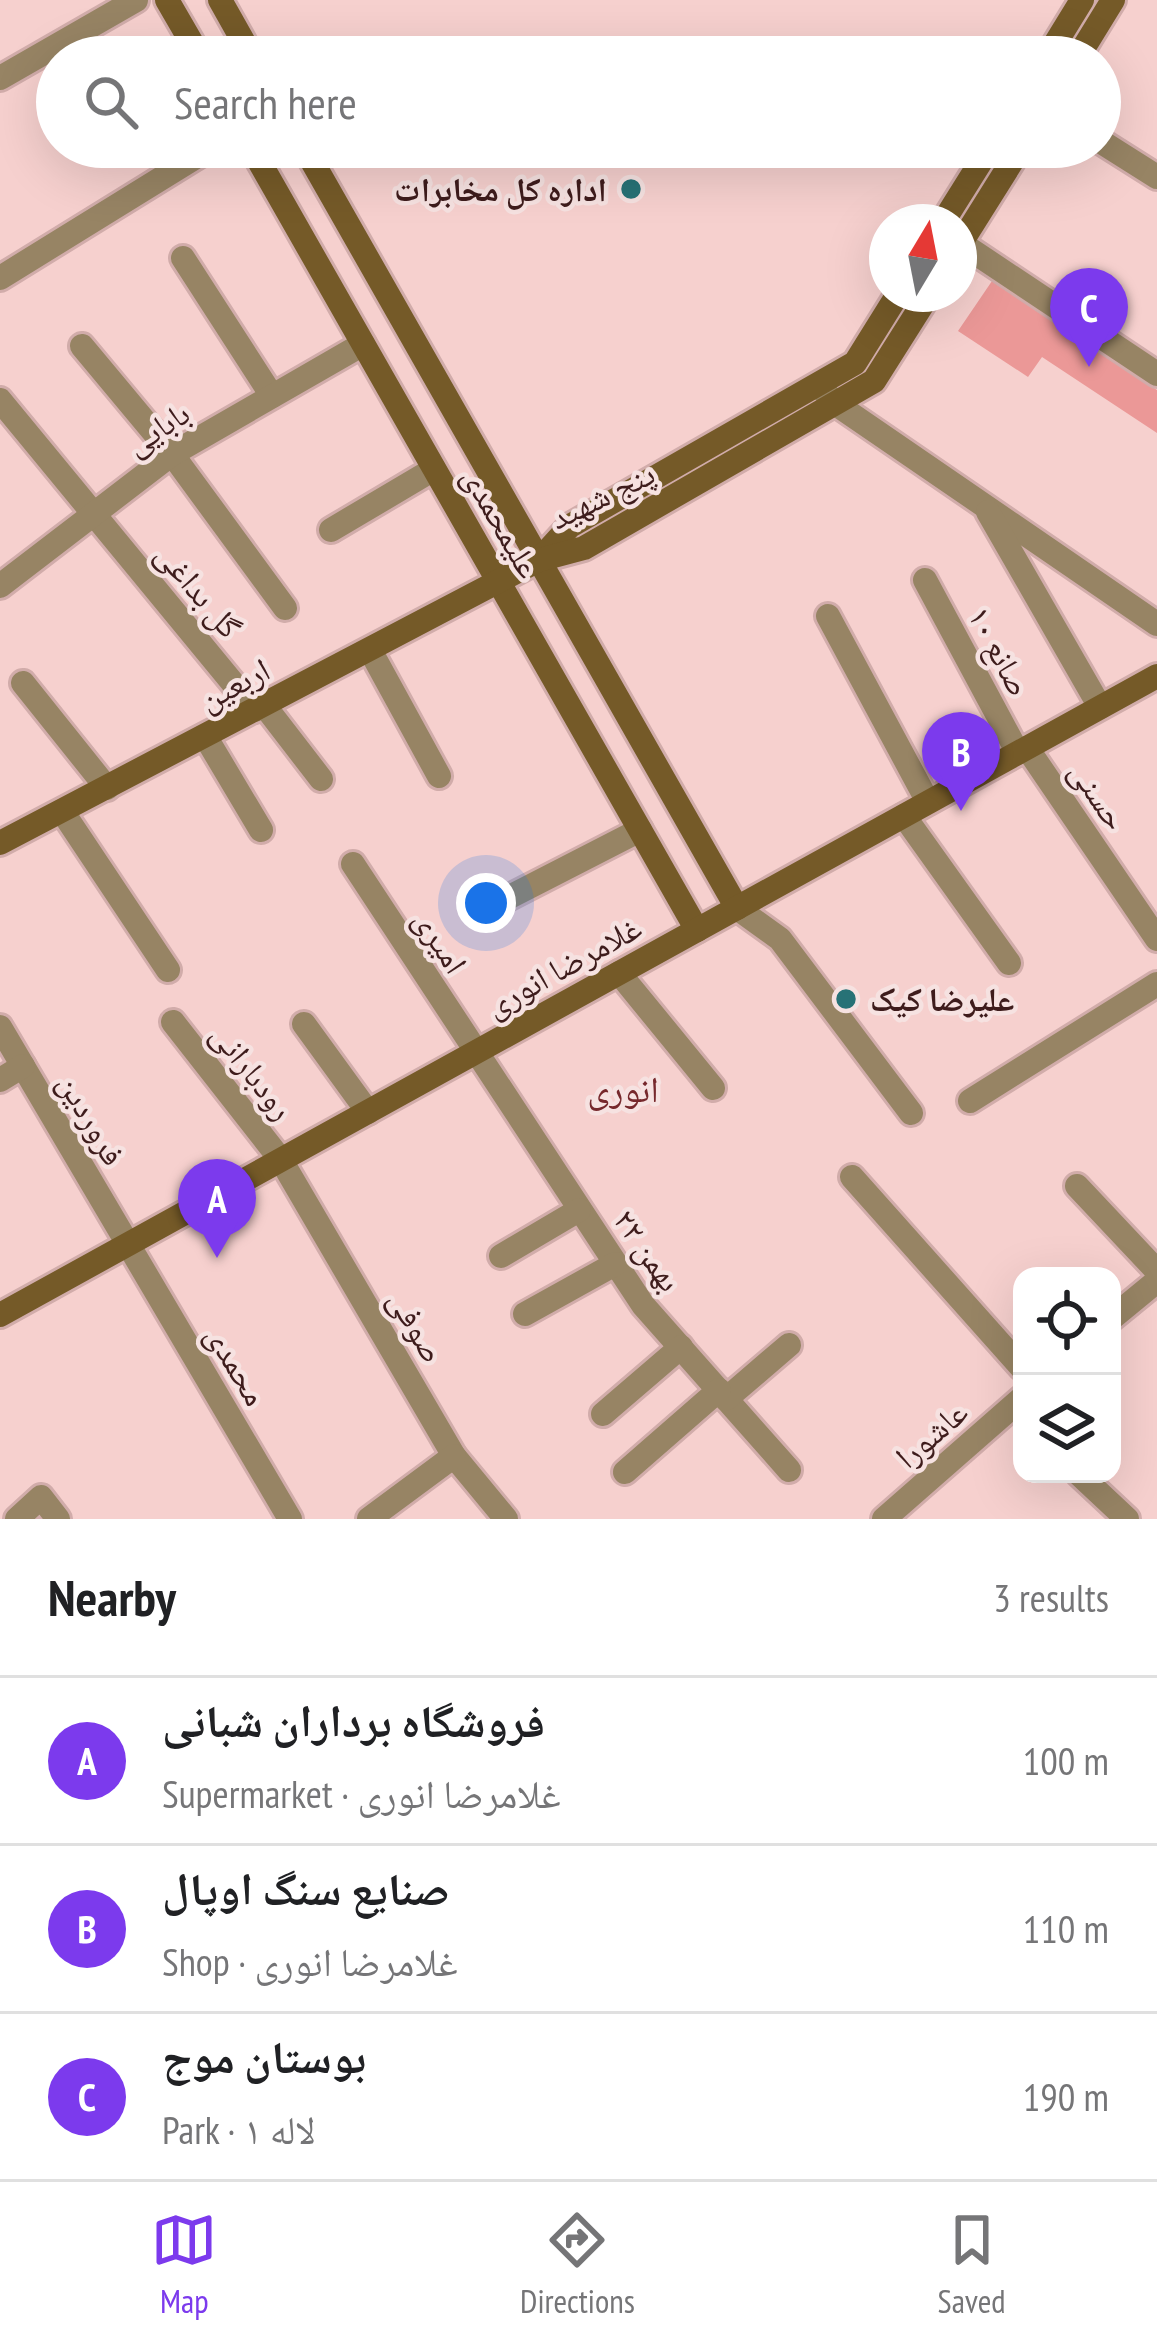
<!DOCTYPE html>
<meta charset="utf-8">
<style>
:root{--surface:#fff;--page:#f6f6f6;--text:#202124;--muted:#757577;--line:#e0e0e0;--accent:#7c3aed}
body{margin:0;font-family:"PT Sans Narrow","Noto Naskh Arabic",sans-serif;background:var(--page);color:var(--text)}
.controls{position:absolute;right:36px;bottom:36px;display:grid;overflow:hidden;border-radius:24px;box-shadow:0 12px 48px #0002}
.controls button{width:108px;height:108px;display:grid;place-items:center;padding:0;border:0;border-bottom:3px solid var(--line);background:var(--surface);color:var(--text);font:60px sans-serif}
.compass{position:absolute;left:869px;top:204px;width:108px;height:108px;border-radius:50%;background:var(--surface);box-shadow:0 12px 48px #0002;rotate:10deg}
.you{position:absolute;left:486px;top:903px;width:42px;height:42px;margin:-30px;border:9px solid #fff;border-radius:50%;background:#1a73e8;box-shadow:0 0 0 18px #1a73e833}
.badge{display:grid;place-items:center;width:78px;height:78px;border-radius:50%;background:var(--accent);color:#fff;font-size:39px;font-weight:700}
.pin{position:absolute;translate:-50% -99px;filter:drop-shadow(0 3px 6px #0008)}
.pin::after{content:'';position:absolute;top:63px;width:42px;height:36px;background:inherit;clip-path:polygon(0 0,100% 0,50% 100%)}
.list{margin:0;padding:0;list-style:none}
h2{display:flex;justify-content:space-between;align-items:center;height:156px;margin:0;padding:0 48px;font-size:51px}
h2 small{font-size:39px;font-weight:400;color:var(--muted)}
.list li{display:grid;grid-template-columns:78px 1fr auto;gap:36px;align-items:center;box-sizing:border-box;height:168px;padding:0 48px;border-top:3px solid var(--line)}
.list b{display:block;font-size:45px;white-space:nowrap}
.list p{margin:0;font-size:39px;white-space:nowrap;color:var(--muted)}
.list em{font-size:39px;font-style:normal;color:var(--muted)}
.icon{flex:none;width:66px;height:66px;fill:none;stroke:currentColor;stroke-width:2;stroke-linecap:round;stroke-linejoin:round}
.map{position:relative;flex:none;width:1157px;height:1519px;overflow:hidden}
.search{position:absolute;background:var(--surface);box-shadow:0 12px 48px #0002;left:36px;right:36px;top:36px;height:132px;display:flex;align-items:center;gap:30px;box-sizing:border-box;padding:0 42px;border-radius:66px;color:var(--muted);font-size:45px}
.sheet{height:660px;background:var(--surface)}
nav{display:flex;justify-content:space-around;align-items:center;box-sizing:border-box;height:168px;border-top:3px solid var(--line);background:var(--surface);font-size:33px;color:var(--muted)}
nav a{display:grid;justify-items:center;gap:6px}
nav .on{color:var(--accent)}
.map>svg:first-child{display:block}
.green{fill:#eb9897}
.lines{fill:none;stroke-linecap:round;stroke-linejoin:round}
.street-casing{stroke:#d1acaa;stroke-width:30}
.secondary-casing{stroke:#d1acaa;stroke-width:30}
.street{stroke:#978464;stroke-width:24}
.secondary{stroke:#755a28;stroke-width:24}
.poi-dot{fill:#277276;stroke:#f6e2e1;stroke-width:4.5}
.labels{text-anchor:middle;stroke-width:9;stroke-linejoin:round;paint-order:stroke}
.poi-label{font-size:33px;font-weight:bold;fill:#3e1c1c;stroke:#f6e2e1;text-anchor:end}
.street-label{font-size:33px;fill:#3e1c1c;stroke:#f6e2e1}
.neighbourhood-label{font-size:36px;fill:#76282c;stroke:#f6e2e1}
</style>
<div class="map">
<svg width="1157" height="1519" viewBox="0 0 1157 1519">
<rect width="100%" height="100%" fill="#f6d0ce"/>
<path class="green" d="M 992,281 L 1157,390 L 1157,433 L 1042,357 L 1028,377 L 958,331 Z"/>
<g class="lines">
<defs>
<g id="street">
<path d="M 0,78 L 136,0"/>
<path d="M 1100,141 L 1157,177"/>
<path d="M 959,242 L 1157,374"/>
<path d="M 183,258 L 272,396"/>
<path d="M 0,278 L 212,147"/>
<path d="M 82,346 L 172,454 L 285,608"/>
<path d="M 823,390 L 836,404 L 1157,624"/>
<path d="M 0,400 L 255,710"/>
<path d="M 988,512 L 1100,707"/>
<path d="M 331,530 L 434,469"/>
<path d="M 925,580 L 1018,753"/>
<path d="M 0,586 L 172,454 L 363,344"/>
<path d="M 828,616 L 928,802"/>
<path d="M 370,650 L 439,776"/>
<path d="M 23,683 L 107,788"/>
<path d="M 264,705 L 321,779"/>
<path d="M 205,736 L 261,830"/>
<path d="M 1027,748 L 1157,939"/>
<path d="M 62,811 L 168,970"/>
<path d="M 904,816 L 1009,963"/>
<path d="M 353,864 L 643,1305 L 789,1470"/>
<path d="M 496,904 L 640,830"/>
<path d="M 737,908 L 780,939 L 911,1113"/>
<path d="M 619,973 L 713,1088"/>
<path d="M 173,1022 L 281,1160 L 454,1456 L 506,1519"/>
<path d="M 304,1024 L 368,1112"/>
<path d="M 0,1027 L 290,1519"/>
<path d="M 0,1080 L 23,1066"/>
<path d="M 970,1101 L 1157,984"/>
<path d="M 852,1177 L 1022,1368"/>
<path d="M 1077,1186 L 1157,1271"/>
<path d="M 501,1256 L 579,1210"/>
<path d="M 525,1314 L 615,1264"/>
<path d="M 1112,1318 L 1157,1281"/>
<path d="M 726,1399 L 789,1345"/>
<path d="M 603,1414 L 681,1347"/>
<path d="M 625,1472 L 719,1390"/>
<path d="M 1079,1474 L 1127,1519"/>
<path d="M 17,1519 L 41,1497 L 58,1519"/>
<path d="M 369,1519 L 454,1456"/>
<path d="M 884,1519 L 1022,1398"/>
</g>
<g id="secondary">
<path d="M 167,0 L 200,57"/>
<path d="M 220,0 L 252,57"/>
<path d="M 1047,57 L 1082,0"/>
<path d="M 1078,57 L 1113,0"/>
<path d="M 251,147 L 697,930"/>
<path d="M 304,147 L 737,908"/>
<path d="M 943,222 L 990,147"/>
<path d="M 959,246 L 1021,147"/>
<path d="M 541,558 L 570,526 L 855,363 L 898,294"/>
<path d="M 0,843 L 539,560 L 584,548 L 874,381 L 929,294"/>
<path d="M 0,1315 L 1157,676"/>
</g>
</defs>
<use href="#street" class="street-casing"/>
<use href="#secondary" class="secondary-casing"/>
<use href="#street" class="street"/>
<use href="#secondary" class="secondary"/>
</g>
<g class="poi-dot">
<circle cx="631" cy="189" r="12"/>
<circle cx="846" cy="999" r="12"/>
</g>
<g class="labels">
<g class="poi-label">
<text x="607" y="201">اداره کل مخابرات</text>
<text x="870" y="1011" text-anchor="start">علیرضا کیک</text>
</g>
<g class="street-label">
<text transform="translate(157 428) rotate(-33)" y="12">بابایی</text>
<text transform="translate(602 495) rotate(-26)" y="12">پنج شهید</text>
<text transform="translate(502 522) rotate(60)" y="12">علیمحمدی</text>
<text transform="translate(199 590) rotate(50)" y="12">گل بداغی</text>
<text transform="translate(1000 651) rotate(62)" y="12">صانع ۱۰</text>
<text transform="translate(234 684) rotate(-28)" y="12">اربعین</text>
<text transform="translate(1099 795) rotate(56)" y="12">حسنی</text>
<text transform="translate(441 941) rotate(57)" y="12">امیری</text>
<text transform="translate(563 966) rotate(-29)" y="12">غلامرضا انوری</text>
<text transform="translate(253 1071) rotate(52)" y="12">رودبارانی</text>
<text transform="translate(92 1119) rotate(60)" y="12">فروردین</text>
<text transform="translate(648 1250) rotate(55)" y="12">۲۲ بهمن</text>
<text transform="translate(417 1326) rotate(60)" y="12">صوفی</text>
<text transform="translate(237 1365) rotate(59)" y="12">محمدی</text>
<text transform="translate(931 1434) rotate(-41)" y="12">عاشورا</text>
</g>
<g class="neighbourhood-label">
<text x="623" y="1102">انوری</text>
</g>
</g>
</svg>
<div class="controls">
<button><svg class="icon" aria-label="locate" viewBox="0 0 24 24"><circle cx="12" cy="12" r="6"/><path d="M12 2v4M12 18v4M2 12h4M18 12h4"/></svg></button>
<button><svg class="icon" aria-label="layers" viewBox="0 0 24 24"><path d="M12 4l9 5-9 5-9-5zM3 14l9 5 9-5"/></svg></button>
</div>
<svg class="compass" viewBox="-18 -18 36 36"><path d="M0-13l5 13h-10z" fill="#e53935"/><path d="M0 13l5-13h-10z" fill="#757577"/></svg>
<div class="you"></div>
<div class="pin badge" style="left:217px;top:1258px">A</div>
<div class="pin badge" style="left:961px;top:811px">B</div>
<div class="pin badge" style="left:1089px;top:367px">C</div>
<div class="search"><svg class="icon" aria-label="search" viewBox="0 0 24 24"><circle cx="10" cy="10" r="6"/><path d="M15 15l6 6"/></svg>Search here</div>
</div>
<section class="sheet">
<h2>Nearby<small>3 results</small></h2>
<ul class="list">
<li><span class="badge">A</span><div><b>فروشگاه برداران شبانی</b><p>Supermarket · غلامرضا انوری</p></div><em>100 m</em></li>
<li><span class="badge">B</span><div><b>صنایع سنگ اوپال</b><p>Shop · غلامرضا انوری</p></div><em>110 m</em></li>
<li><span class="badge">C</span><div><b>بوستان موج</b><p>Park · لاله ۱</p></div><em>190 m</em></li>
</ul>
</section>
<nav>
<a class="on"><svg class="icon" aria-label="map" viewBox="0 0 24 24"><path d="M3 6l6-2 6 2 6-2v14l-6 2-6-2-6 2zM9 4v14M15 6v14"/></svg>Map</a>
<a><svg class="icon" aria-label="directions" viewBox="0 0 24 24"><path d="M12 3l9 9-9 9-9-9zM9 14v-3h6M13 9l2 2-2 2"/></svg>Directions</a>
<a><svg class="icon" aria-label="saved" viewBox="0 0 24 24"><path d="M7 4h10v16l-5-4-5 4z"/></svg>Saved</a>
</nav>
